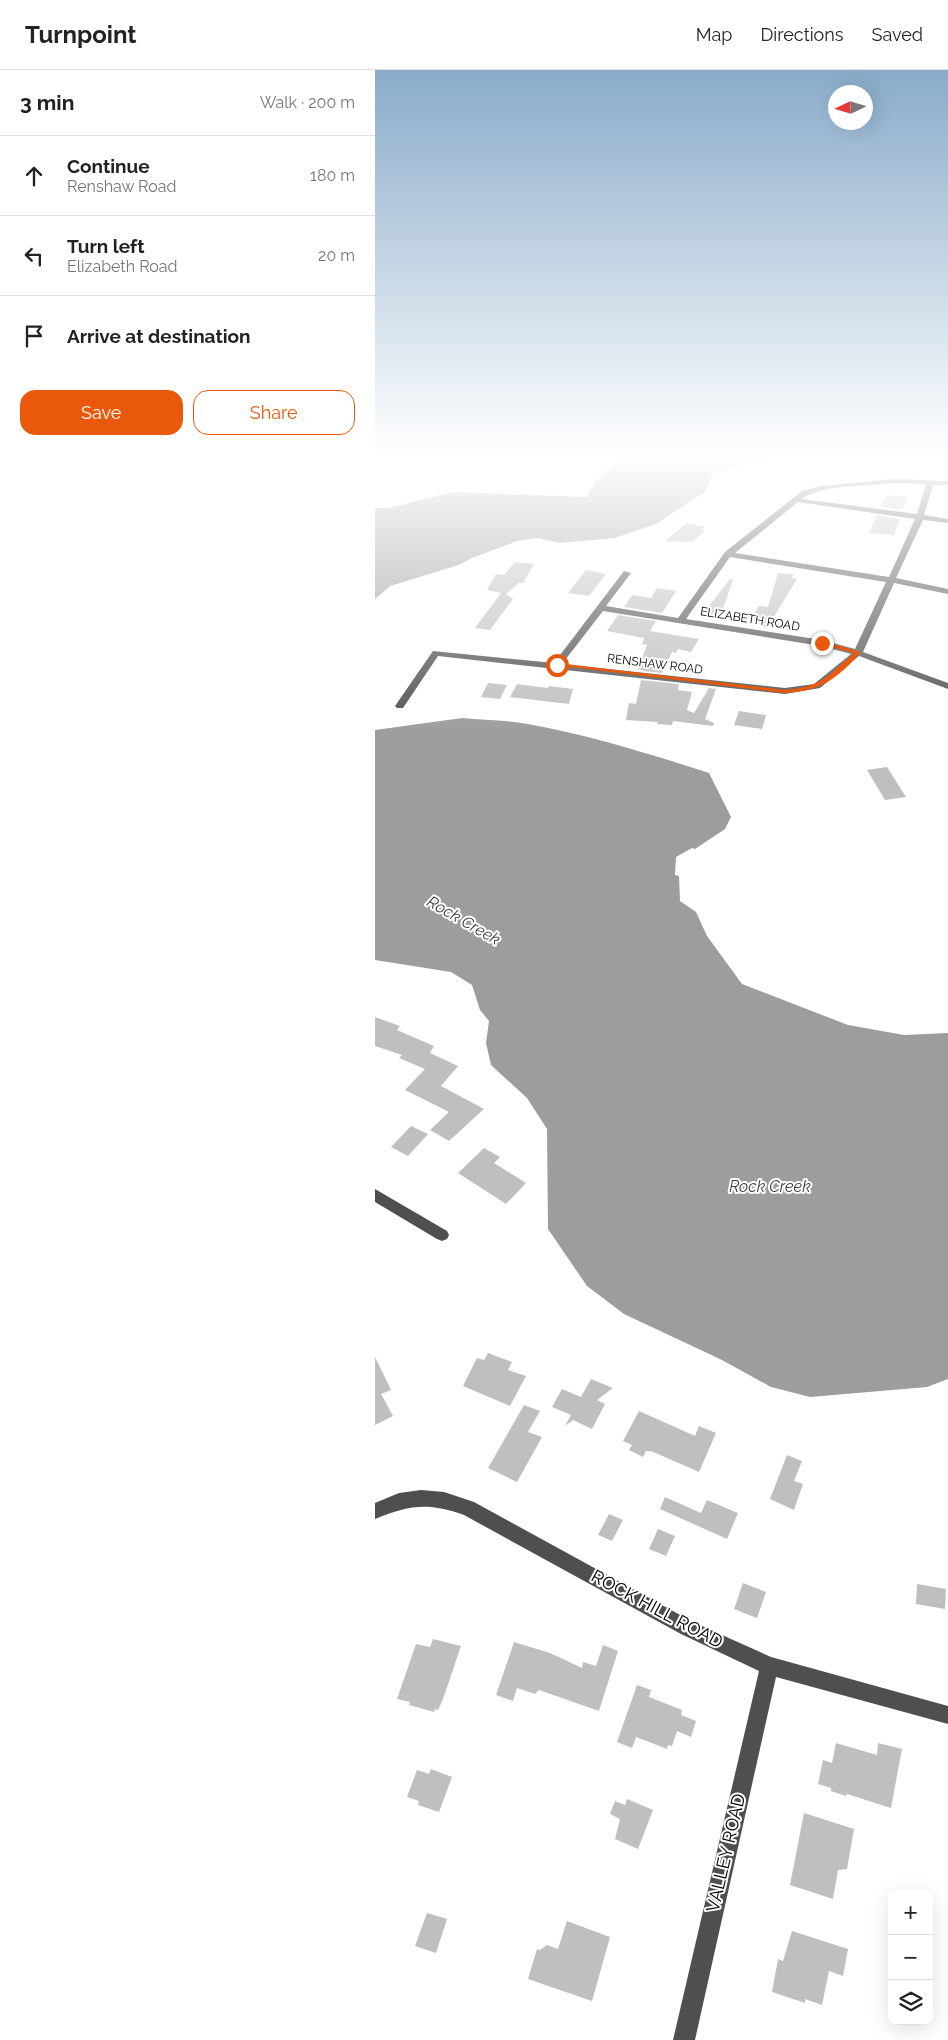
<!DOCTYPE html>
<meta charset="utf-8">
<style>
:root{--surface:#fff;--page:#f6f6f6;--text:#222;--muted:#767676;--line:#e0e0e0;--accent:#ea580c}
body{margin:0;font-family:Raleway,sans-serif;background:var(--page);color:var(--text)}
.controls{position:absolute;right:15px;bottom:15px;display:grid;overflow:hidden;border-radius:10px;box-shadow:0 5px 20px #0002}
.controls button{width:45px;height:45px;display:grid;place-items:center;padding:0;border:0;border-bottom:1px solid var(--line);background:var(--surface);color:var(--text);font:25px sans-serif}
.compass{position:absolute;left:453px;top:15px;width:45px;height:45px;border-radius:50%;background:var(--surface);box-shadow:0 5px 20px #0002;rotate:266deg}
.stop{position:absolute;width:15px;height:15px;margin:-11px;border:4px solid #ea580c;border-radius:50%;background:#fff}
.stop.end{background:#ea580c;border-color:#fff;box-shadow:0 1px 5px #0008}
.list{margin:0;padding:0;list-style:none}
h2{display:flex;justify-content:space-between;align-items:center;height:65px;margin:0;padding:0 20px;font-size:21px}
h2 small{font-size:16px;font-weight:400;color:var(--muted)}
.list li{display:grid;grid-template-columns:32px 1fr auto;gap:15px;align-items:center;box-sizing:border-box;height:80px;padding:0 20px;border-top:1px solid var(--line)}
.list b{display:block;font-size:19px;white-space:nowrap}
.list p{margin:0;font-size:16px;white-space:nowrap;color:var(--muted)}
.list em{font-size:16px;font-style:normal;color:var(--muted)}
.actions{display:flex;gap:10px;padding:15px 20px}
.actions a{flex:1;padding:11px 0;border:1px solid var(--accent);border-radius:15px;text-align:center;font-size:18px;color:var(--accent)}
.actions .main{background:var(--accent);color:#fff}
.icon{flex:none;width:28px;height:28px;fill:none;stroke:currentColor;stroke-width:2;stroke-linecap:round;stroke-linejoin:round}
.map{position:relative;flex:none;width:573px;height:1970px;overflow:hidden}
header{display:flex;align-items:center;gap:30px;box-sizing:border-box;height:70px;padding:0 25px;background:var(--surface);border-bottom:1px solid var(--line)}
header strong{font-size:24px}
nav{display:flex;gap:28px;margin-inline-start:auto;font-size:18px}
main{display:flex}
aside{flex:1;background:var(--surface)}
.map>svg:first-child{display:block}
.water{fill:#9d9d9d}
.building{fill:#bfbfbf}
.lines{fill:none;stroke-linecap:round;stroke-linejoin:round}
.minor{fill:#4f4f4f;fill-rule:evenodd}
.route{fill:#ea580c}
.labels{text-anchor:middle;stroke-width:4;stroke-linejoin:round;paint-order:stroke}
.far-street-label{font-size:12px;fill:#000;stroke:#fff}
.water-label{font-size:16px;font-style:italic;fill:#3e3e3e;stroke:#fff}
.near-street-label{font-size:18px;fill:#000;stroke:#fff}
</style>
<header>
<strong>Turnpoint</strong>
<nav><a>Map</a><a>Directions</a><a>Saved</a></nav>
</header>
<main>
<aside>
<h2>3 min<small>Walk · 200 m</small></h2>
<ul class="list">
<li><svg class="icon" aria-label="ahead" viewBox="0 0 24 24"><path d="M12 20V5M6 11l6-6 6 6"/></svg><div><b>Continue</b><p>Renshaw Road</p></div><em>180 m</em></li>
<li><svg class="icon" aria-label="left" viewBox="0 0 24 24"><path d="M17 20v-9H6M10 6l-5 5 5 5"/></svg><div><b>Turn left</b><p>Elizabeth Road</p></div><em>20 m</em></li>
<li><svg class="icon" aria-label="arrive" viewBox="0 0 24 24"><path d="M6 21V4h12l-3 4 3 4H6"/></svg><div><b>Arrive at destination</b></div></li>
</ul>
<div class="actions"><a class="main">Save</a><a>Share</a></div>
</aside>
<div class="map">
<svg width="573" height="1970" viewBox="0 0 573 1970">
<rect width="100%" height="100%" fill="#fff"/>
<g class="water">
<path d="M 247,388 L 397,388 L 338,403 L 330,422 L 281,454 L 240,468 L 185,473 L 162,468 L 142,471 L 97,488 L 84,495 L 15,516 L 0,529 L 0,438 L 14,438 L 78,422 L 212,427 C 220,410 232,398 247,388 Z"/>
<path d="M 87,648 C 109,650 131,650 153,654 C 214,665 275,684 334,703 L 356,747 L 350,759 L 320,779 L 317,778 L 301,787 L 300,805 L 304,806 L 305,831 L 321,842 L 332,866 L 367,914 L 473,955 L 529,965 L 573,963 L 573,1309 L 552,1317 L 435,1327 L 396,1317 L 347,1290 L 249,1244 L 212,1216 L 173,1159 L 172,1059 L 152,1028 L 116,995 L 111,973 L 114,951 L 105,940 L 97,915 L 76,902 L 0,890 L 0,660 Z"/>
</g>
<g class="building">
<path d="M 512,425 L 532,427 L 528,440 L 506,437 Z"/>
<path d="M 502,445 L 525,449 L 519,465 L 494,463 Z"/>
<path d="M 312,453 L 330,457 L 326,460 L 330,461 L 317,472 L 290,471 Z"/>
<path d="M 140,492 L 159,494 L 148,513 L 144,513 L 131,524 L 138,529 L 115,560 L 100,558 L 126,523 L 112,520 L 121,504 L 129,505 Z"/>
<path d="M 211,500 L 231,504 L 214,526 L 193,523 Z"/>
<path d="M 403,503 L 418,504 L 417,508 L 422,509 L 392,558 L 388,557 L 389,552 L 375,550 L 384,536 L 393,537 Z"/>
<path d="M 355,509 L 358,510 L 345,547 L 327,545 Z"/>
<path d="M 282,518 L 301,521 L 287,543 L 249,537 L 257,525 L 276,528 Z"/>
<path d="M 243,545 L 281,551 L 275,561 L 324,569 L 316,582 L 303,579 L 301,583 L 297,582 L 287,603 L 269,601 L 263,599 L 272,575 L 267,574 L 269,568 L 232,561 Z"/>
<path d="M 266,610 L 304,614 L 303,620 L 317,622 L 312,640 L 319,643 L 334,618 L 341,619 L 330,649 L 339,653 L 338,656 L 298,651 L 297,655 L 282,654 L 283,652 L 251,650 L 254,633 L 261,634 Z"/>
<path d="M 113,613 L 132,615 L 125,629 L 106,627 Z"/>
<path d="M 142,614 L 173,618 L 174,616 L 198,619 L 194,634 L 135,627 Z"/>
<path d="M 364,641 L 391,645 L 387,659 L 359,655 Z"/>
<path d="M 512,697 L 531,727 L 510,730 L 492,700 Z"/>
<path d="M 0,947 L 25,956 L 22,960 L 59,976 L 55,983 L 83,996 L 66,1016 L 109,1039 L 74,1071 L 55,1060 L 74,1042 L 30,1020 L 50,999 L 24,988 L 27,985 L 0,976 Z"/>
<path d="M 36,1056 L 53,1064 L 33,1086 L 16,1077 Z"/>
<path d="M 109,1078 L 125,1087 L 119,1093 L 151,1113 L 131,1134 L 83,1103 Z"/>
<path d="M 113,1283 L 137,1292 L 133,1300 L 151,1306 L 135,1336 L 88,1316 L 102,1288 L 109,1290 Z"/>
<path d="M 0,1287 L 16,1320 L 6,1324 L 18,1346 L 0,1355 Z"/>
<path d="M 216,1309 L 238,1318 L 222,1330 L 230,1334 L 217,1359 L 198,1350 L 190,1356 L 196,1345 L 177,1337 L 187,1319 L 206,1327 Z"/>
<path d="M 149,1335 L 165,1341 L 153,1362 L 167,1367 L 142,1412 L 113,1398 Z"/>
<path d="M 264,1341 L 320,1366 L 324,1356 L 341,1363 L 324,1402 L 276,1381 L 271,1381 L 268,1387 L 254,1380 L 257,1375 L 248,1371 Z"/>
<path d="M 412,1385 L 427,1391 L 419,1411 L 428,1414 L 419,1440 L 395,1429 Z"/>
<path d="M 290,1427 L 326,1443 L 332,1430 L 363,1443 L 352,1469 L 285,1439 Z"/>
<path d="M 234,1444 L 248,1450 L 237,1471 L 223,1465 Z"/>
<path d="M 283,1459 L 300,1466 L 291,1486 L 274,1479 Z"/>
<path d="M 368,1513 L 391,1522 L 382,1548 L 359,1539 Z"/>
<path d="M 542,1514 L 571,1519 L 570,1539 L 541,1534 Z"/>
<path d="M 58,1569 L 86,1576 L 68,1629 L 63,1640 L 60,1639 L 59,1642 L 34,1635 L 35,1632 L 22,1629 L 41,1574 L 55,1577 Z"/>
<path d="M 139,1572 L 175,1583 L 207,1598 L 208,1592 L 221,1596 L 228,1575 L 243,1581 L 224,1641 L 164,1620 L 160,1624 L 142,1618 L 138,1631 L 121,1625 Z"/>
<path d="M 262,1615 L 276,1620 L 274,1627 L 307,1640 L 306,1645 L 321,1651 L 316,1667 L 302,1661 L 297,1676 L 293,1675 L 292,1679 L 261,1667 L 257,1678 L 242,1672 Z"/>
<path d="M 461,1673 L 502,1685 L 503,1673 L 527,1679 L 516,1738 L 472,1724 L 471,1726 L 456,1721 L 456,1718 L 443,1714 L 448,1690 L 457,1693 Z"/>
<path d="M 56,1699 L 77,1707 L 64,1742 L 43,1735 L 44,1731 L 32,1727 L 42,1700 L 54,1704 Z"/>
<path d="M 252,1729 L 278,1740 L 263,1779 L 240,1769 L 245,1749 L 235,1744 L 240,1731 L 250,1735 Z"/>
<path d="M 429,1743 L 479,1759 L 472,1799 L 463,1800 L 458,1829 L 415,1815 Z"/>
<path d="M 52,1843 L 72,1849 L 61,1883 L 40,1876 Z"/>
<path d="M 192,1851 L 235,1867 L 217,1931 L 153,1909 L 162,1879 L 165,1880 L 172,1875 L 183,1879 Z"/>
<path d="M 417,1861 L 473,1879 L 468,1906 L 454,1901 L 447,1935 L 430,1929 L 430,1933 L 397,1922 L 403,1889 L 408,1891 Z"/>
</g>
<g class="lines">
<g class="minor">
<path d="M 519,409 L 573,411 L 573,415 L 558,415 L 549,445 L 573,449 L 573,453 L 548,450 L 521,508 L 573,519 L 573,524 L 519,513 L 488,582 L 573,613 L 573,619 L 484,586 L 445,618 L 410,624 L 63,586 L 28,638 L 22,638 L 20,636 L 58,581 L 179,593 L 249,501 L 256,503 L 231,536 L 303,548 L 350,482 L 427,421 L 446,416 ZM 519,413 L 551,414 L 542,444 L 427,429 C 446,414 495,416 519,413 ZM 423,432 L 540,449 L 514,507 L 360,483 ZM 355,487 L 511,512 L 480,579 L 447,570 L 311,549 ZM 228,541 L 446,576 L 476,584 L 439,614 L 410,618 L 187,594 Z"/>
<path d="M 0,1119 L 72,1161 L 74,1165 L 72,1169 L 67,1171 L 62,1169 L 0,1132 Z"/>
<path d="M 46,1420 L 69,1422 L 99,1432 L 318,1552 L 396,1587 L 573,1636 L 573,1654 L 401,1607 L 320,1970 L 298,1970 L 384,1601 L 306,1564 L 89,1445 C 53,1432 34,1435 0,1449 L 0,1433 L 24,1423 Z"/>
</g>
</g>
<linearGradient id="sky" x2="0" y2="1"><stop stop-color="#8aabca"/><stop offset="0.58" stop-color="#fff"/><stop offset="1" stop-color="#fff" stop-opacity="0"/></linearGradient>
<rect width="573" height="664" fill="url(#sky)"/>
<path class="route" d="M 447,571 L 486,582 C 462,609 446,621 410,623 L 179,595 L 182,593 L 410,620 C 446,617 453,606 479,583 L 445,574 Z"/>
<g class="labels">
<g class="far-street-label">
<text transform="translate(375 549) rotate(9)" y="4">ELIZABETH ROAD</text>
<text transform="translate(280 594) rotate(7)" y="4">RENSHAW ROAD</text>
</g>
<g class="water-label">
<text transform="translate(89 850) rotate(30)" y="6">Rock Creek</text>
<text x="395" y="1122">Rock Creek</text>
</g>
<g class="near-street-label">
<text transform="translate(282 1539) rotate(28)" y="6">ROCK HILL ROAD</text>
<text transform="translate(351 1783) rotate(-77)" y="6">VALLEY ROAD</text>
</g>
</g>
</svg>
<div class="controls">
<button>+</button>
<button>−</button>
<button><svg class="icon" aria-label="layers" viewBox="0 0 24 24"><path d="M12 4l9 5-9 5-9-5zM3 14l9 5 9-5"/></svg></button>
</div>
<svg class="compass" viewBox="-18 -18 36 36"><path d="M0-13l5 13h-10z" fill="#e53935"/><path d="M0 13l5-13h-10z" fill="#767676"/></svg>
<div class="stop" style="left:182px;top:595px"></div>
<div class="stop end" style="left:447px;top:573px"></div>
</div>
</main>
